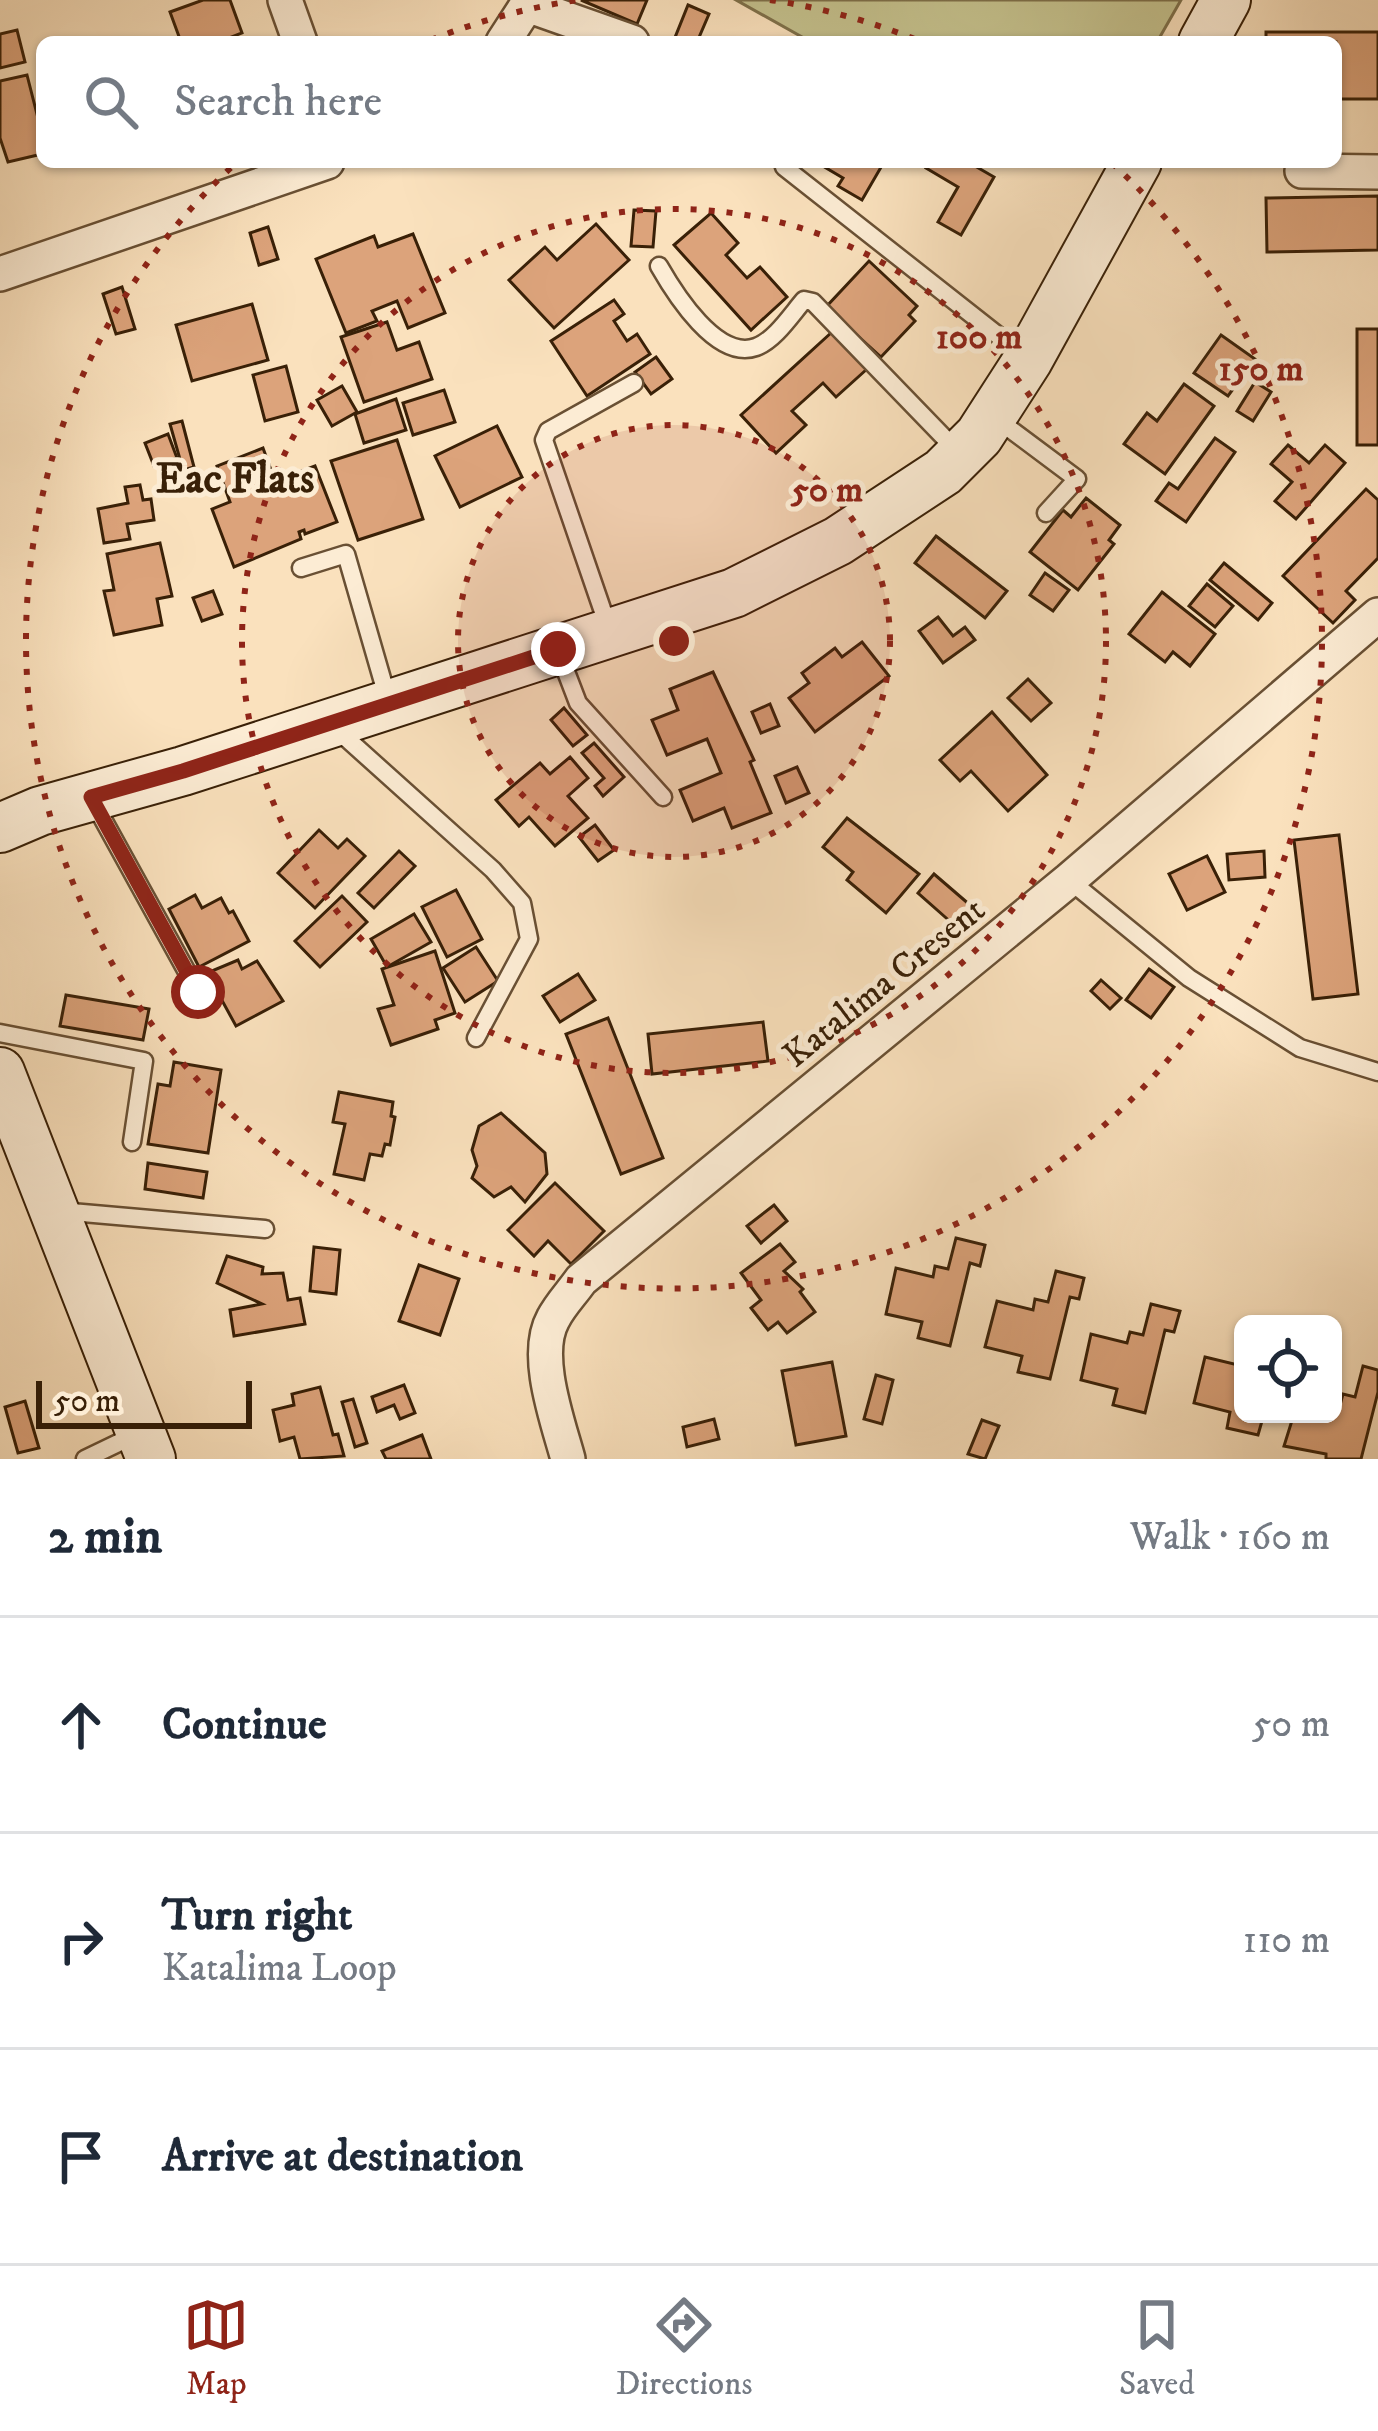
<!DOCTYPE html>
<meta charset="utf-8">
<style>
:root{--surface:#fff;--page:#f6f6f7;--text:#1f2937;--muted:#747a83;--line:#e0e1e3;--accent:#8f2418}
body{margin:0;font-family:"IM FELL DW Pica",serif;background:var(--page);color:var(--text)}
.controls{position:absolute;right:36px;bottom:36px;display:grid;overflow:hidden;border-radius:18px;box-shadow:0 3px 9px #0004}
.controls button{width:108px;height:108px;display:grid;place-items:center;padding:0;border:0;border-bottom:3px solid var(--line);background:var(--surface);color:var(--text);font:60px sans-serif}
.scale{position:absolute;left:36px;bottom:30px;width:216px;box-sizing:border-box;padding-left:12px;border:6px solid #392007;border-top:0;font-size:33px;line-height:42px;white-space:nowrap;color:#392007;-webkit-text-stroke:9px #fcecd4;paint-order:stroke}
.stop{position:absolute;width:36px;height:36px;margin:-27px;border:9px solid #8f2418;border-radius:50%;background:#fff}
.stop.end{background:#8f2418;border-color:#fff;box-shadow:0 3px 12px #0008}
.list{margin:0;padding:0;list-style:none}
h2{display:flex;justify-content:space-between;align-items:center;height:156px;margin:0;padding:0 48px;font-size:51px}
h2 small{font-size:39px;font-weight:400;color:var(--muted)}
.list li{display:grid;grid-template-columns:78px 1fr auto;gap:36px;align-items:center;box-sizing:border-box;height:216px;padding:0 48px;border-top:3px solid var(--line)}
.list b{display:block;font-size:45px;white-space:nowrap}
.list p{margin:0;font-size:39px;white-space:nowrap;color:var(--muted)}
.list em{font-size:39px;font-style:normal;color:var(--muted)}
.icon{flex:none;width:66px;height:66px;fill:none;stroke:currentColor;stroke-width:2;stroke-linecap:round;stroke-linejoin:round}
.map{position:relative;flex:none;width:1378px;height:1459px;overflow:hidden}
.search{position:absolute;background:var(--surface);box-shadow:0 3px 9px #0004;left:36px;right:36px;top:36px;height:132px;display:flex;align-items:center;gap:30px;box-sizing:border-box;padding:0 42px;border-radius:18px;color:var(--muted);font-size:45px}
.sheet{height:804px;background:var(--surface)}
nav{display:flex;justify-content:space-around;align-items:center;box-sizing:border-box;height:168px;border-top:3px solid var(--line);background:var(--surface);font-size:33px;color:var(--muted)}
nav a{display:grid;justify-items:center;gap:6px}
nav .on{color:var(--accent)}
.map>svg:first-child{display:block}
.green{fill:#c4c18d;stroke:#7e704a;stroke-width:3}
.building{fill:#dca37b;stroke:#392007;stroke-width:3}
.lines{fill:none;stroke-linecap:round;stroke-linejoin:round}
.lane-casing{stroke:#695034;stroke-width:21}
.street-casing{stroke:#695034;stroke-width:38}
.secondary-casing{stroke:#392007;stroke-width:52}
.lane{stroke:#fcecd4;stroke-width:16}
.street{stroke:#fcecd4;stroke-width:33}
.secondary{stroke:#fcecd4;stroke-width:48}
.route{stroke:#8f2418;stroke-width:15}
.ring{fill:none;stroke:#8f2418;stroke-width:6;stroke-dasharray:6 12}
.labels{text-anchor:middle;stroke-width:10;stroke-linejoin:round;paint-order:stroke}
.street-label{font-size:36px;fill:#392007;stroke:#fcecd4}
.quarter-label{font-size:42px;font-weight:bold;fill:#392007;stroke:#fcecd4}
.centre{fill:#8f2418;stroke:#fcecd4;stroke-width:6}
.ring-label{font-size:36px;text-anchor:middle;font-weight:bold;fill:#8f2418;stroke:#fcecd4;stroke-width:10;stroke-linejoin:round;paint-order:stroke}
</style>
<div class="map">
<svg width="1378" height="1459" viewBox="0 0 1378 1459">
<rect width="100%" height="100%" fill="#fae1bd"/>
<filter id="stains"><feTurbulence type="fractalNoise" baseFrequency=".00167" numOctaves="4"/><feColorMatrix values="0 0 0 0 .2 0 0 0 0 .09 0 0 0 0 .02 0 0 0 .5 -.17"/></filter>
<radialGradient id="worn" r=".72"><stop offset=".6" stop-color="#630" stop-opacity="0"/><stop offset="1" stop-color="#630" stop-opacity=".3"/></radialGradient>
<path class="green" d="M 736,0 L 1181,0 L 1157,42 L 811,42 Z"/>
<g class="building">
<path d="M 203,0 L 230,0 L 242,33 L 219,42 L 181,42 L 170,12 Z"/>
<path d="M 581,0 L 647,0 L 637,24 Z"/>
<path d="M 688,5 L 709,14 L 697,42 L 679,42 L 674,40 Z"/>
<path d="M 17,30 L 25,62 L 0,68 L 0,34 Z"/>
<path d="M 1266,32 L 1378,32 L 1378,99 L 1336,99 L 1336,42 L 1266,42 Z"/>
<path d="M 27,75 L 42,134 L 42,154 L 8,162 L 0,138 L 0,81 Z"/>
<path d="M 816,162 L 884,162 L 862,200 L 838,186 L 843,178 Z"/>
<path d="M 930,162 L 968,162 L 994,177 L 961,235 L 938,222 L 958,187 L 926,168 Z"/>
<path d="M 1378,196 L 1378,250 L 1267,252 L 1266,198 Z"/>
<path d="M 634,210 L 656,211 L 653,247 L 631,246 Z"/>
<path d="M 711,213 L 738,243 L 726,255 L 747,278 L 760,267 L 787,297 L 751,330 L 674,245 Z"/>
<path d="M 596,224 L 629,260 L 554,328 L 509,280 L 545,247 L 557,260 Z"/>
<path d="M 268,227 L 278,259 L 259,265 L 250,233 Z"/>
<path d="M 413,234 L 445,313 L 408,328 L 397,301 L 372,311 L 377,321 L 346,333 L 316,259 L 374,236 L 378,247 Z"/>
<path d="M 869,261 L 917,306 L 909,315 L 915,321 L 881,357 L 826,307 Z"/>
<path d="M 122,287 L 135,329 L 116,334 L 103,294 Z"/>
<path d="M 614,300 L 624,314 L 614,321 L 627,341 L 637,334 L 650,354 L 587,396 L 551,341 Z"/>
<path d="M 252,304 L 268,360 L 192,381 L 176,325 Z"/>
<path d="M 387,322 L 397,350 L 419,342 L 432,379 L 364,402 L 341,337 Z"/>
<rect x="1357" y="329" width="21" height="116"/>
<path d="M 832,332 L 867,369 L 836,397 L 823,383 L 792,411 L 806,425 L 776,453 L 741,415 Z"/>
<path d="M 1221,335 L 1255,359 L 1228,396 L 1194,373 Z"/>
<path d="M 656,357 L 672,379 L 651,394 L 635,372 Z"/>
<path d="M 286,366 L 298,412 L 265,421 L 253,375 Z"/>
<path d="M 1255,382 L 1271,392 L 1253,421 L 1237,411 Z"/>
<path d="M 1184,384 L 1214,406 L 1165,474 L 1124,444 L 1147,413 L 1157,421 Z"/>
<path d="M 342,386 L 357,412 L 332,426 L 317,400 Z"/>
<path d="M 444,390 L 455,422 L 413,435 L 403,403 Z"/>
<path d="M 396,399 L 406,430 L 364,443 L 355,414 Z"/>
<path d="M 182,421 L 194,467 L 183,470 L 170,424 Z"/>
<path d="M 497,426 L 522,477 L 460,507 L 435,456 Z"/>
<path d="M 168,434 L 177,458 L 154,466 L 145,443 Z"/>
<path d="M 1215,438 L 1235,452 L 1186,522 L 1156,501 L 1169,483 L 1178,489 Z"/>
<path d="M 397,440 L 423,519 L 358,540 L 331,461 Z"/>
<path d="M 1288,445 L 1309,463 L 1325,445 L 1345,463 L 1296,519 L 1275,501 L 1292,482 L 1271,464 Z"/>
<path d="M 263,448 L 275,481 L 315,466 L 337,522 L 305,534 L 304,530 L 299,532 L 301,539 L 234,567 L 212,509 L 230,502 L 217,466 Z"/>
<path d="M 140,485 L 143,500 L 151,499 L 154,520 L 127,524 L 130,539 L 104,543 L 98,509 L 128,503 L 125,487 Z"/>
<path d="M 1366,489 L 1378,500 L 1378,558 L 1346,591 L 1355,600 L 1333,623 L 1283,576 Z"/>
<path d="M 1086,498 L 1120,525 L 1109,540 L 1114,544 L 1078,590 L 1030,552 L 1063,510 L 1071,517 Z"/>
<path d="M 936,536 L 1007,591 L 985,618 L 915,563 Z"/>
<path d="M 160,543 L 172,596 L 157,599 L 162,625 L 114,635 L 104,591 L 114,590 L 107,554 Z"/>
<path d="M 1224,563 L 1272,603 L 1258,620 L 1210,580 Z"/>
<path d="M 1045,573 L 1069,590 L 1053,611 L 1030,595 Z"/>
<path d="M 1207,584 L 1233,606 L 1215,627 L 1189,606 Z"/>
<path d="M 213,591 L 222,614 L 202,621 L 193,598 Z"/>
<path d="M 1162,592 L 1215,634 L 1190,666 L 1173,652 L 1165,662 L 1129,634 Z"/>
<path d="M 938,617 L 953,636 L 965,627 L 975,640 L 943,663 L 919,631 Z"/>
<path d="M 862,642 L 889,676 L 815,732 L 789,698 L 809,683 L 802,673 L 835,648 L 842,657 Z"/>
<path d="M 713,672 L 754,760 L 750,762 L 771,813 L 732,828 L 724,808 L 693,821 L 680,790 L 721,773 L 707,739 L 667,755 L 652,720 L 678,710 L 670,689 Z"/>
<path d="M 1028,679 L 1051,703 L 1031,721 L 1008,698 Z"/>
<path d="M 770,704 L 779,726 L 761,733 L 752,712 Z"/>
<path d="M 564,708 L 587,735 L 573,746 L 551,720 Z"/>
<path d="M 992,712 L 1047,775 L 1008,811 L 971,771 L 960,781 L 940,760 Z"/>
<path d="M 594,743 L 624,777 L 603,796 L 595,786 L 604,778 L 582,753 Z"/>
<path d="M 570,757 L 588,778 L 568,796 L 588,818 L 555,846 L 529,817 L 519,826 L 496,800 L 540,763 L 550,774 Z"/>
<path d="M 797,767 L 809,793 L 786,803 L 775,776 Z"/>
<path d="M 847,818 L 919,874 L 886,913 L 847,880 L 853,872 L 823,847 Z"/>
<path d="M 595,825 L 614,850 L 598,861 L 579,837 Z"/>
<path d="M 319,830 L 338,848 L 347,839 L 365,856 L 315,908 L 278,873 Z"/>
<path d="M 1339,835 L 1358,994 L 1313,999 L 1294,840 Z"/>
<path d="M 399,851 L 415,866 L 374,908 L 358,893 Z"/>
<path d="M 1264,851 L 1265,877 L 1229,880 L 1227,854 Z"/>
<path d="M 1207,856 L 1225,892 L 1187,910 L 1169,874 Z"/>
<path d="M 934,874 L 970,905 L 953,924 L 918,893 Z"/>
<path d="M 456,890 L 482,939 L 447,957 L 422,907 Z"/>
<path d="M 195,895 L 202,908 L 221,898 L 229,913 L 233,911 L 249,941 L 199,967 L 169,909 Z"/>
<path d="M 342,896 L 367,922 L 320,967 L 295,941 Z"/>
<path d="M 414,914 L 431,942 L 387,967 L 371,939 Z"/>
<path d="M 476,947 L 498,981 L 465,1002 L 443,968 Z"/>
<path d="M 435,951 L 455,1013 L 435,1020 L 438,1029 L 391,1045 L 378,1009 L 394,1005 L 382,969 Z"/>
<path d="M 238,960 L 242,969 L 257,961 L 283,1001 L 236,1026 L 207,973 Z"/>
<path d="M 1149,969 L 1174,987 L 1151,1018 L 1126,1000 Z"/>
<path d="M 578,974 L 595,1000 L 560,1022 L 543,996 Z"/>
<path d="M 1101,980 L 1121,998 L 1110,1009 L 1091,991 Z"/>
<path d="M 66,995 L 149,1009 L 143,1040 L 60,1026 Z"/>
<path d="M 608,1018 L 663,1158 L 621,1174 L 566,1034 Z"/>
<path d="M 763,1022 L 768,1061 L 652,1074 L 648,1034 Z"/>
<path d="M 174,1062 L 221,1070 L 208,1153 L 148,1144 L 158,1084 L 170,1086 Z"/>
<path d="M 339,1092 L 393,1102 L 391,1116 L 395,1117 L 390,1145 L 385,1144 L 382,1156 L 370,1154 L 364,1180 L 334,1174 L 345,1124 L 333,1122 Z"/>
<path d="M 501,1113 L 545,1153 L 547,1174 L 525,1202 L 511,1187 L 494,1197 L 472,1178 L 477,1166 L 472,1150 L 479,1126 Z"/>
<path d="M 148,1163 L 207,1172 L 203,1198 L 145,1189 Z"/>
<path d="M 555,1183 L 604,1231 L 571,1264 L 548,1241 L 534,1256 L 508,1230 Z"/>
<path d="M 774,1205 L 787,1221 L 761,1243 L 747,1226 Z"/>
<path d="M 956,1238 L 985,1245 L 980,1266 L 970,1263 L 950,1346 L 918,1338 L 922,1322 L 886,1314 L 896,1268 L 933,1277 L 935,1266 L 948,1269 Z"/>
<path d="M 780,1244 L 795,1262 L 784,1271 L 803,1289 L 800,1292 L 815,1312 L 787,1333 L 778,1322 L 768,1330 L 751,1308 L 761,1300 L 741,1273 Z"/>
<path d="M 314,1247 L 340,1250 L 336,1294 L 310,1291 Z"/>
<path d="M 227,1256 L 263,1267 L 262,1274 L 283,1273 L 288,1300 L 300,1298 L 305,1324 L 234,1336 L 230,1310 L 262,1304 L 217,1283 Z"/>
<path d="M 419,1265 L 459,1279 L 440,1335 L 399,1321 Z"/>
<path d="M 1056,1271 L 1084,1278 L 1079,1299 L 1070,1297 L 1050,1379 L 1018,1372 L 1022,1356 L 985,1347 L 997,1301 L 1033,1310 L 1035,1299 L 1048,1302 Z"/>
<path d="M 1151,1304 L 1180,1311 L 1174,1332 L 1165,1330 L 1145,1413 L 1113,1405 L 1117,1389 L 1081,1380 L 1091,1334 L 1127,1343 L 1130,1332 L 1143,1335 Z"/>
<path d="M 1205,1357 L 1242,1366 L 1243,1359 L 1243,1414 L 1264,1414 L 1258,1435 L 1227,1428 L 1230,1412 L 1194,1403 Z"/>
<path d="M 832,1362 L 846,1436 L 796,1445 L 782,1371 Z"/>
<path d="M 1363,1366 L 1378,1370 L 1378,1392 L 1361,1459 L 1326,1459 L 1326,1454 L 1284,1446 L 1294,1414 L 1333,1414 L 1333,1404 L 1340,1405 L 1343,1394 L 1355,1397 Z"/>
<path d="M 876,1375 L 893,1380 L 882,1424 L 864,1419 Z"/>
<path d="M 404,1385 L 415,1413 L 400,1419 L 394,1405 L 377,1412 L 372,1397 Z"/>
<path d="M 320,1387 L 333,1435 L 338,1434 L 344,1456 L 300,1459 L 294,1437 L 280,1441 L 273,1410 L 294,1405 L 292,1394 Z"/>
<path d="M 353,1399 L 367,1443 L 355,1447 L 342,1402 Z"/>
<path d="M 25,1401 L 39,1448 L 18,1453 L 5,1407 Z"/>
<path d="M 714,1419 L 719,1439 L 687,1447 L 683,1427 Z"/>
<path d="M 982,1420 L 999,1426 L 985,1459 L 968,1454 Z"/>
<path d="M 422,1435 L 431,1459 L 386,1459 L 382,1451 Z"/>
</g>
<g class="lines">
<defs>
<g id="lane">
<path d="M 783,162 L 784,167 L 1023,355"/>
<path d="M 659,266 C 675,294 717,361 756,347 C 775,340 791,315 804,300 L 813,302 L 960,454"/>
<path d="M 998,420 L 1077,479 L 1046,513"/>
<path d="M 301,568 L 346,554 L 389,703"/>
<path d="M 610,632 L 544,440 L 548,431 L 634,383"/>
<path d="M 560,656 L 578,703 L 663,797"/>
<path d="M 335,728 L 493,870 L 522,903 L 529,939 L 476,1038"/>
<path d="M 94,803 L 198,992"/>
<path d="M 1069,880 L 1189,978 L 1300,1048 L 1378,1072"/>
<path d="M 0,1033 L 144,1061 L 132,1142"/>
<path d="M 60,1211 L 265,1229"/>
<path d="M 85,1459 L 139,1433"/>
</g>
<g id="street">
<path d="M 285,0 L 300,42"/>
<path d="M 503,42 L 527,5 L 632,42"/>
<path d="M 1302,171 L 1378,172"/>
<path d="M 0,274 L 327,162"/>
<path d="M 568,1459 C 558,1422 533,1355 553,1319 C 560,1305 572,1293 581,1280 L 1069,880 L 1378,615"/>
</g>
<g id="secondary">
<path d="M 1203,42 L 1226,0"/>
<path d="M 0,828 L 40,811 L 183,771 L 734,593 L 838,541 L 943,472 L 979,436 L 1028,360 L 1137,162"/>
<path d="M 0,1072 L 151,1459"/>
</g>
</defs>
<use href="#lane" class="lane-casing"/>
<use href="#street" class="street-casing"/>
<use href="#secondary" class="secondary-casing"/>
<use href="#lane" class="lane"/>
<use href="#street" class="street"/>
<use href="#secondary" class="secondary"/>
</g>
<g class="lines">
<path class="route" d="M 198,992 L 91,797 L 183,771 L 558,649"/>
</g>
<circle cx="674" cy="641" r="216" fill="#8f2418" fill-opacity=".12"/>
<g class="ring">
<circle cx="674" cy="641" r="216"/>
<circle cx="674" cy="641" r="432"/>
<path d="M431 40A648 648 0 0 1 578 0M770 0A648 648 0 0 1 917 40M1112 163A648 648 0 1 1 236 163"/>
</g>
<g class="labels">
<g class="street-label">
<text transform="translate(883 981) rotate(-39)" y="13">Katalima Cresent</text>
</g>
<g class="quarter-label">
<text x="235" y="492">Eac Flats</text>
</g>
</g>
<circle cx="674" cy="641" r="18" class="centre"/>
<g class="ring-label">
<text x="979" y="348">100 m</text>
<text x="1261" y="380">150 m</text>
<text x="827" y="501">50 m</text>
</g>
<rect width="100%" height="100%" filter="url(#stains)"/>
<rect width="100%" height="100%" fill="url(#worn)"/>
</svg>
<div class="controls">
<button><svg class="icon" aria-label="locate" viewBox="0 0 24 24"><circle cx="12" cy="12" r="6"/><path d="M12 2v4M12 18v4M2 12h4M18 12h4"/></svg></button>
</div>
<div class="scale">50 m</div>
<div class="stop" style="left:198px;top:992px"></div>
<div class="stop end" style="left:558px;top:649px"></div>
<div class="search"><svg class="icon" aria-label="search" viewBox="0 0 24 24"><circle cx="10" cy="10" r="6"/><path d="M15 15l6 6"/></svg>Search here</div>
</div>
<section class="sheet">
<h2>2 min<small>Walk · 160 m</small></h2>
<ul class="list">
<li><svg class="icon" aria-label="ahead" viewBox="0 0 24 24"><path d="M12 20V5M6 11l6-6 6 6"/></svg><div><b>Continue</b></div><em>50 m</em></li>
<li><svg class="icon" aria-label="right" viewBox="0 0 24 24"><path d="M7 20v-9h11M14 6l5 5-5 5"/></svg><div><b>Turn right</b><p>Katalima Loop</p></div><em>110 m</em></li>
<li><svg class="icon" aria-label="arrive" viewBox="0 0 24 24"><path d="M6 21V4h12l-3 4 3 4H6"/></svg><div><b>Arrive at destination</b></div></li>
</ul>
</section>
<nav>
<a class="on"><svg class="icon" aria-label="map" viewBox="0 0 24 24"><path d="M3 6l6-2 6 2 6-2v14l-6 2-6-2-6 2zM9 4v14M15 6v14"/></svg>Map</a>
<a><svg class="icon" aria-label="directions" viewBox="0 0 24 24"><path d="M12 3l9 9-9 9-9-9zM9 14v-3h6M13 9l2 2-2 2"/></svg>Directions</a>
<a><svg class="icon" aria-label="saved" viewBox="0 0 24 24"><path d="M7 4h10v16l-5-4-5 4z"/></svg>Saved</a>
</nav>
